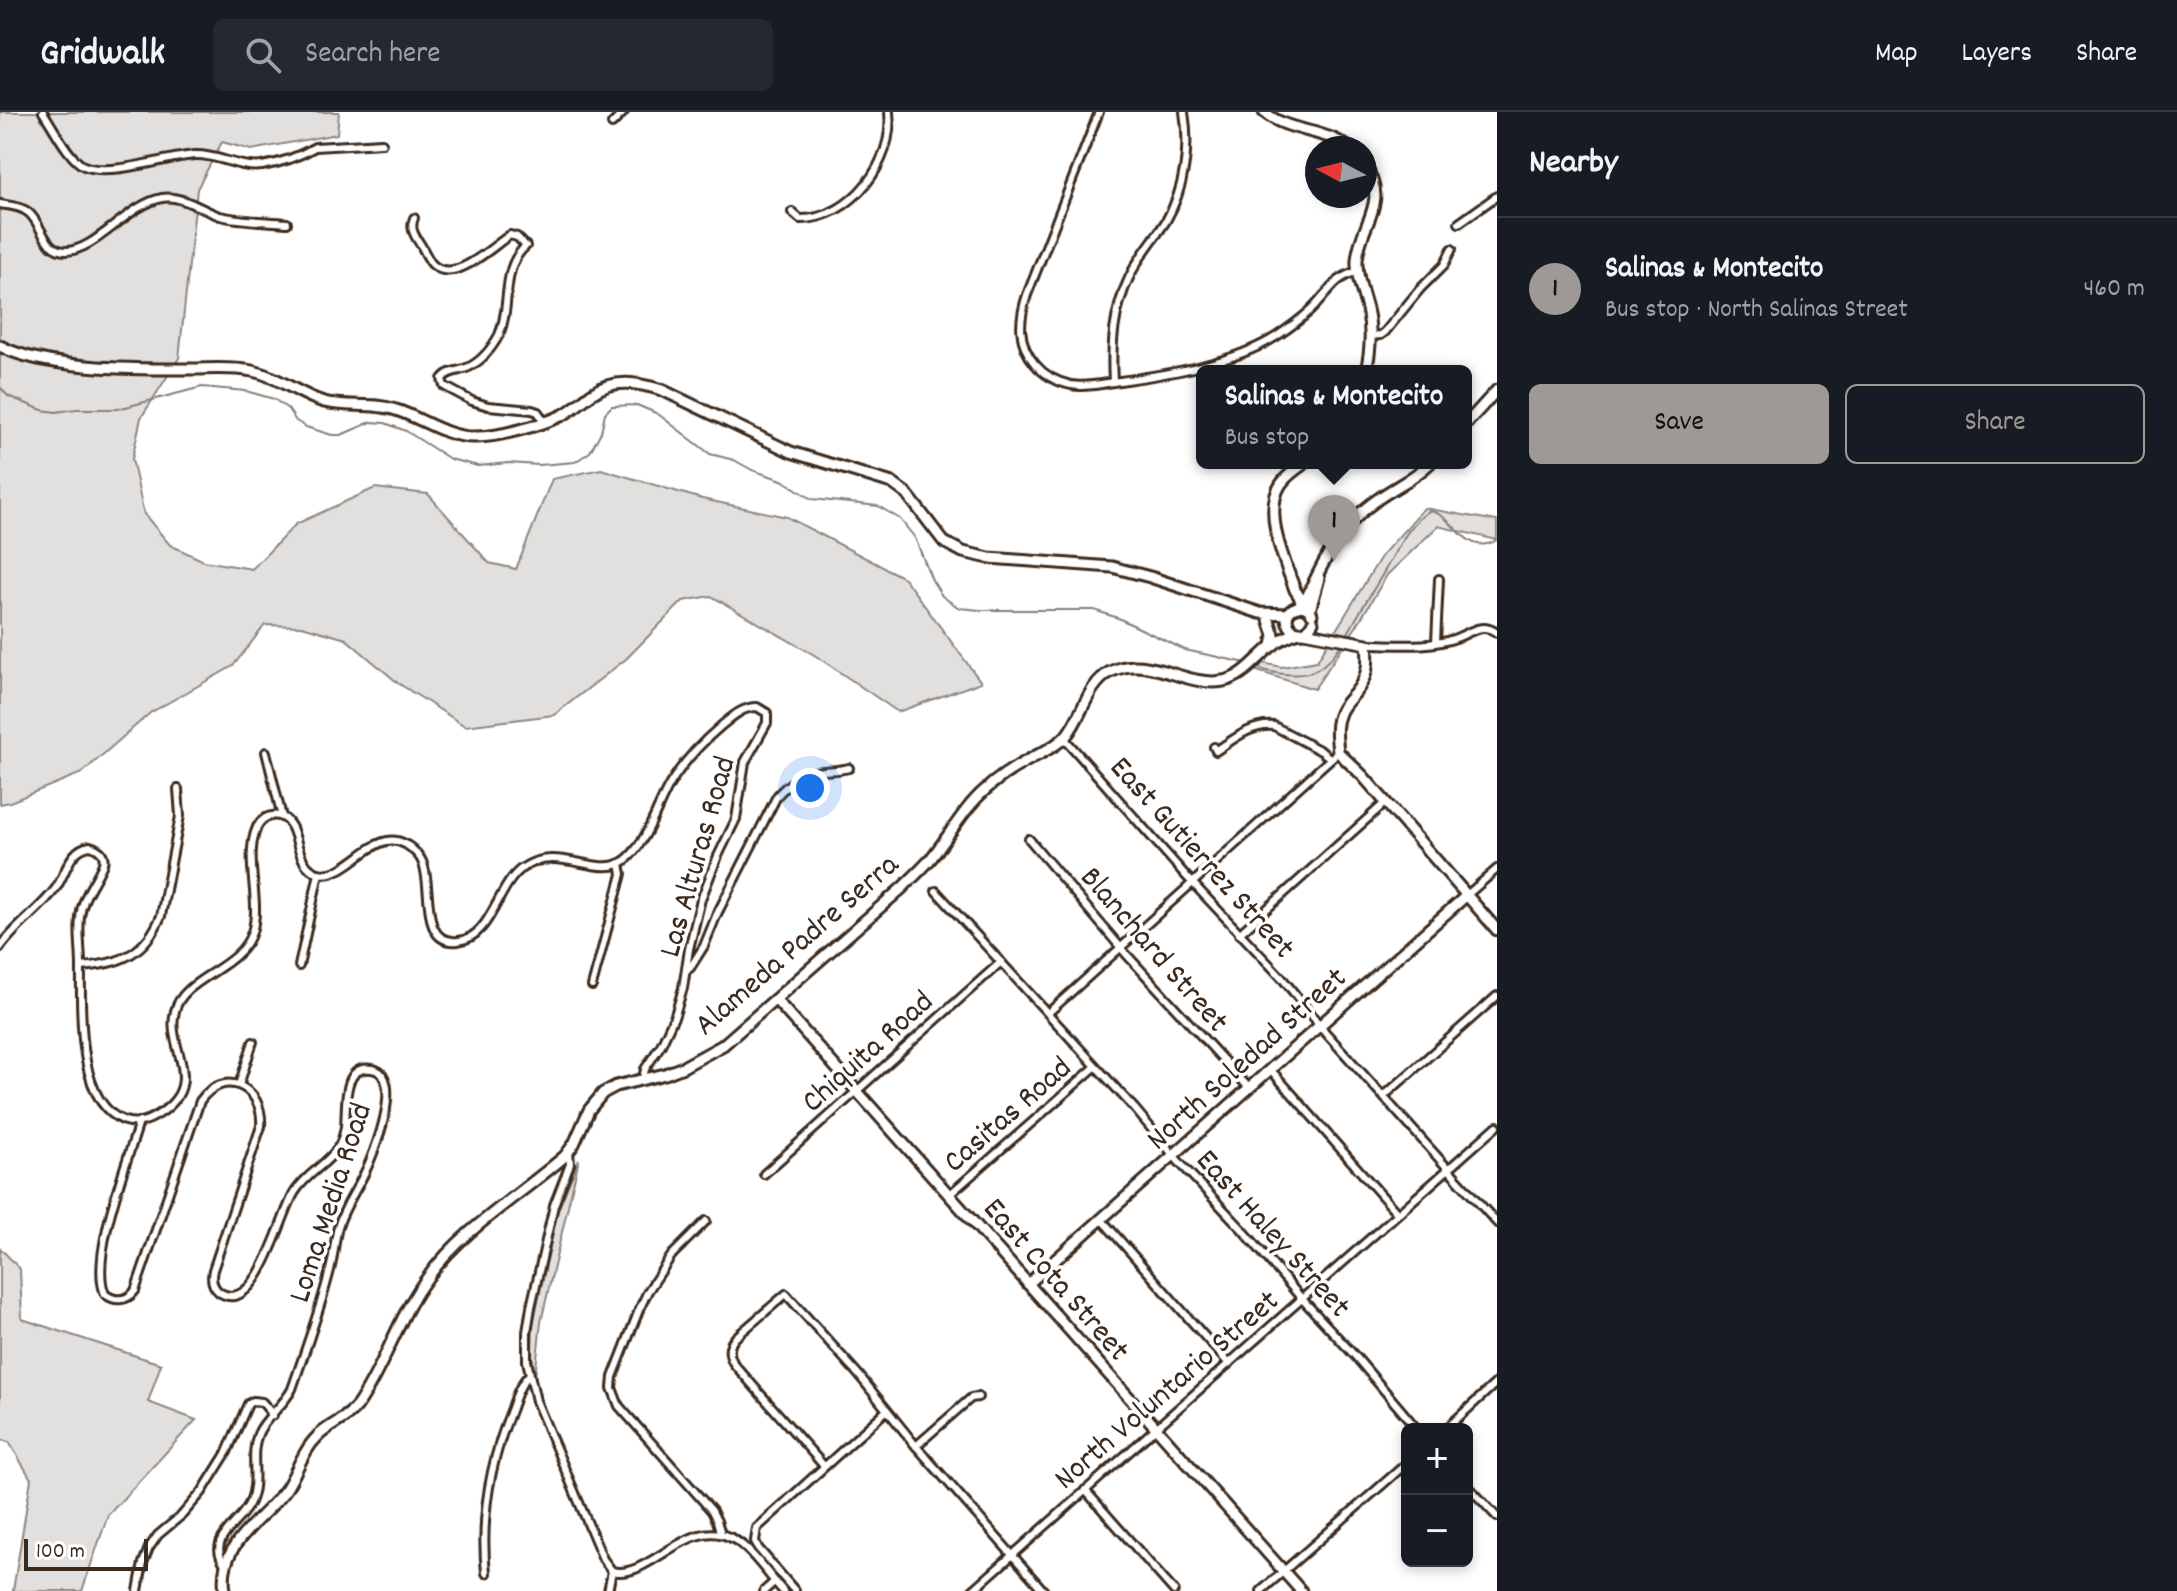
<!DOCTYPE html>
<meta charset="utf-8">
<style>
:root{--surface:#171b24;--page:#242831;--text:#f1f3f6;--muted:#9ea1a6;--line:#363941;--accent:#9f9995}
body{margin:0;font-family:Dekko,sans-serif;background:var(--page);color:var(--text)}
.controls{position:absolute;right:24px;bottom:24px;display:grid;overflow:hidden;border-radius:12px;box-shadow:0 4px 12px #0003}
.controls button{width:72px;height:72px;display:grid;place-items:center;padding:0;border:0;border-bottom:2px solid var(--line);background:var(--surface);color:var(--text);font:40px sans-serif}
.compass{position:absolute;left:1305px;top:24px;width:72px;height:72px;border-radius:50%;background:var(--surface);box-shadow:0 4px 12px #0003;rotate:277deg}
.scale{position:absolute;left:24px;bottom:20px;width:124px;box-sizing:border-box;padding-left:8px;border:4px solid #3b2a1e;border-top:0;font-size:22px;line-height:28px;white-space:nowrap;color:#3b2a1e;-webkit-text-stroke:6px #fff;paint-order:stroke}
.you{position:absolute;left:810px;top:676px;width:28px;height:28px;margin:-20px;border:6px solid #fff;border-radius:50%;background:#1a73e8;box-shadow:0 0 0 12px #1a73e833}
.badge{display:grid;place-items:center;width:52px;height:52px;border-radius:50%;background:var(--accent);color:#111;font-size:26px;font-weight:700}
.pin{position:absolute;translate:-50% -66px;filter:drop-shadow(0 2px 4px #0008)}
.pin::after{content:'';position:absolute;top:42px;width:28px;height:24px;background:inherit;clip-path:polygon(0 0,100% 0,50% 100%)}
.popup{position:absolute;left:1196px;top:253px;width:276px;height:104px;box-sizing:border-box;display:grid;place-content:center;border-radius:12px;background:var(--surface);filter:drop-shadow(0 2px 6px #0005);font-size:26px;white-space:nowrap;color:var(--muted)}
.popup b{font-size:30px;color:var(--text)}
.popup::after{content:'';position:absolute;left:50%;top:100%;margin-left:-16px;border:16px solid transparent;border-top-color:var(--surface)}
.list{margin:0;padding:0;list-style:none}
h2{display:flex;justify-content:space-between;align-items:center;height:104px;margin:0;padding:0 32px;font-size:34px}
h2 small{font-size:26px;font-weight:400;color:var(--muted)}
.list li{display:grid;grid-template-columns:52px 1fr auto;gap:24px;align-items:center;box-sizing:border-box;height:144px;padding:0 32px;border-top:2px solid var(--line)}
.list b{display:block;font-size:30px;white-space:nowrap}
.list p{margin:0;font-size:26px;white-space:nowrap;color:var(--muted)}
.list em{font-size:26px;font-style:normal;color:var(--muted)}
.actions{display:flex;gap:16px;padding:24px 32px}
.actions a{flex:1;padding:18px 0;border:2px solid var(--accent);border-radius:12px;text-align:center;font-size:28px;color:var(--accent)}
.actions .main{background:var(--accent);color:#111}
.icon{flex:none;width:44px;height:44px;fill:none;stroke:currentColor;stroke-width:2;stroke-linecap:round;stroke-linejoin:round}
.map{position:relative;flex:none;width:1497px;height:1479px;overflow:hidden}
header{display:flex;align-items:center;gap:48px;box-sizing:border-box;height:112px;padding:0 40px;background:var(--surface);border-bottom:2px solid var(--line)}
header strong{font-size:38px}
nav{display:flex;gap:44px;margin-inline-start:auto;font-size:28px}
.search{width:560px;height:72px;background:var(--page);display:flex;align-items:center;gap:20px;box-sizing:border-box;padding:0 28px;border-radius:12px;color:var(--muted);font-size:30px}
main{display:flex}
aside{flex:1;background:var(--surface)}
.map>svg:first-child{display:block}
.green{fill:#e2e0de;stroke:#8e857e;stroke-width:2}
.lines{fill:none;stroke-linecap:round;stroke-linejoin:round}
.stream{stroke:#887e77;stroke-width:2}
.street-casing{stroke:#3b2a1e;stroke-width:12}
.secondary-casing{stroke:#3b2a1e;stroke-width:15}
.street{stroke:#fff;stroke-width:6}
.secondary{stroke:#fff;stroke-width:9}
.labels{text-anchor:middle;stroke-width:7;stroke-linejoin:round;paint-order:stroke}
.street-label{font-size:32px;fill:#3b2a1e;stroke:#fff}
</style>
<header>
<strong>Gridwalk</strong>
<div class="search"><svg class="icon" aria-label="search" viewBox="0 0 24 24"><circle cx="10" cy="10" r="6"/><path d="M15 15l6 6"/></svg>Search here</div>
<nav><a>Map</a><a>Layers</a><a>Share</a></nav>
</header>
<main>
<div class="map">
<svg width="1497" height="1479" viewBox="0 0 1497 1479">
<rect width="100%" height="100%" fill="#fff"/>
<filter id="ink" filterUnits="userSpaceOnUse"><feTurbulence type="fractalNoise" baseFrequency=".0125" numOctaves="2"/><feDisplacementMap in="SourceGraphic" scale="16" xChannelSelector="R" yChannelSelector="G"/><feConvolveMatrix kernelMatrix="1 2 1 2 8 2 1 2 1" color-interpolation-filters="sRGB"/></filter>
<g filter="url(#ink)">
<g class="green">
<path d="M 0,0 L 339,0 L 337,22 L 251,38 L 222,30 L 197,77 L 179,246 L 141,306 L 132,347 L 144,402 L 170,433 L 204,449 L 252,457 L 296,412 L 375,376 L 428,382 L 489,451 L 516,457 L 552,367 L 601,357 L 702,387 L 787,405 L 904,466 L 981,570 L 898,600 L 816,544 L 711,484 L 683,489 L 626,547 L 554,603 L 465,614 L 398,571 L 346,527 L 302,514 L 265,513 L 233,554 L 150,601 L 82,661 L 10,690 L 0,692 Z"/>
<path d="M 1424,396 L 1497,409 L 1497,428 L 1438,414 L 1387,463 L 1356,515 L 1314,577 L 1254,558 L 1262,551 L 1282,555 L 1317,549 L 1382,443 Z"/>
<path d="M 579,1047 L 541,1210 L 535,1265 L 532,1242 L 533,1212 L 558,1098 Z"/>
<path d="M 0,1136 L 20,1157 L 22,1207 L 161,1252 L 148,1290 L 196,1308 L 108,1403 L 82,1479 L 13,1479 L 31,1367 L 9,1330 L 0,1328 Z"/>
</g>
<g class="lines">
<g class="stream">
<path d="M 0,275 L 8,284 L 42,298 L 56,300 L 76,297 L 118,297 L 202,275 L 246,279 L 274,287 L 288,297 L 296,309 L 306,315 L 332,323 L 341,323 L 371,310 L 385,311 L 406,319 L 450,347 L 478,354 L 508,351 L 539,353 L 575,350 L 590,340 L 601,320 L 605,301 L 612,294 L 637,293 L 658,302 L 710,342 L 734,348 L 752,358 L 782,368 L 812,387 L 878,394 L 900,407 L 915,426 L 932,468 L 942,484 L 959,496 L 980,498 L 1094,498 L 1118,506 L 1185,538 L 1246,551"/>
<path d="M 1346,525 C 1357,504 1369,485 1381,465 C 1395,442 1406,414 1429,399 C 1454,401 1465,447 1497,428"/>
<path d="M 1258,556 C 1272,562 1303,566 1316,558 C 1327,552 1336,541 1343,530"/>
</g>
<defs>
<g id="street">
<path d="M 43,0 C 52,13 70,49 84,54 C 111,65 165,45 195,43 C 218,42 239,57 262,54 C 280,51 300,44 315,35 L 382,31"/>
<path d="M 1099,0 L 1027,183 C 1019,207 1017,231 1035,252 C 1044,263 1057,270 1071,273 C 1087,276 1104,271 1120,269 C 1170,262 1235,251 1277,224 C 1289,216 1301,207 1311,198 C 1326,184 1336,163 1357,160"/>
<path d="M 612,12 L 624,0"/>
<path d="M 0,92 C 10,94 21,94 29,101 C 42,112 44,139 66,139 C 97,138 127,93 162,86 C 183,83 201,98 220,104 C 241,109 266,109 287,111"/>
<path d="M 792,100 L 800,107 C 851,108 895,49 889,0"/>
<path d="M 414,106 C 409,118 416,125 422,135 C 425,141 428,147 432,152 C 454,174 492,134 510,123 L 517,125 L 526,134 C 500,156 512,194 499,223 C 492,236 483,248 469,255 C 459,260 448,258 442,267 L 444,274 L 472,289 L 488,294 L 532,298 L 538,300 L 544,309"/>
<path d="M 1459,111 L 1497,84"/>
<path d="M 1371,224 L 1381,223 L 1385,220 L 1420,177 L 1444,153 L 1452,137"/>
<path d="M 1113,270 C 1111,234 1113,200 1129,166 C 1138,145 1154,128 1166,109 C 1185,76 1190,36 1184,0"/>
<path d="M 1436,530 L 1439,467"/>
<path d="M 1367,532 C 1395,532 1430,536 1456,526 C 1472,520 1481,510 1497,521"/>
<path d="M 1064,626 L 1187,765 L 1282,866 L 1326,921 L 1497,1111"/>
<path d="M 1214,635 L 1216,639 C 1234,627 1251,612 1274,614 L 1321,639 L 1330,646"/>
<path d="M 266,640 L 282,705"/>
<path d="M 1029,727 L 1127,843 L 1249,976"/>
<path d="M 936,779 L 1135,997 L 1180,1051 L 1242,1117 L 1302,1187 L 1356,1245 L 1417,1317"/>
<path d="M 1467,783 L 1497,757"/>
<path d="M 1239,822 L 1386,690"/>
<path d="M 0,836 C 16,813 40,798 56,776 C 67,760 69,737 90,734 C 100,737 107,743 102,754 C 94,772 82,785 80,805 C 78,821 81,838 81,855 C 81,896 76,992 125,1009 C 138,1013 148,1009 159,1002 C 208,970 165,937 175,899 C 183,865 240,858 252,820 C 262,789 243,747 257,715 C 264,701 283,699 291,714 C 299,728 298,755 318,761 C 352,770 380,699 418,743 C 437,764 415,834 458,829 C 491,826 497,775 521,757 C 559,729 601,771 628,746 C 649,726 656,696 670,672 C 684,649 701,631 721,614 C 732,605 742,595 757,595 L 767,601 L 767,611 L 745,650 L 736,707 L 718,744 L 701,787 L 689,837 L 683,876 L 675,903 L 661,933 L 645,957 L 643,967"/>
<path d="M 299,854 L 319,761"/>
<path d="M 81,855 C 121,852 145,842 161,804 L 180,704 L 178,677"/>
<path d="M 686,858 L 690,856 L 704,834 L 717,802 L 777,684 C 786,673 802,662 816,660 C 827,658 838,659 849,656"/>
<path d="M 592,874 L 622,762 L 620,752"/>
<path d="M 1048,901 L 1338,640"/>
<path d="M 1270,957 L 1397,1101"/>
<path d="M 239,973 L 253,930"/>
<path d="M 1384,984 L 1497,884"/>
<path d="M 139,1010 C 128,1049 89,1145 105,1182 C 115,1190 127,1189 135,1179 L 200,989 C 224,955 264,975 261,1014 L 213,1158 C 211,1166 212,1174 219,1180 C 258,1206 281,1100 295,1080 C 306,1062 326,1053 337,1037 C 342,1030 344,1022 345,1014 C 347,996 341,952 372,957 C 406,962 374,1042 365,1060 C 356,1079 344,1095 338,1115 C 334,1130 334,1146 329,1162 C 319,1201 305,1239 292,1277 C 283,1295 265,1305 258,1322 C 249,1344 260,1368 250,1390 C 241,1412 204,1428 226,1453"/>
<path d="M 569,1040 L 570,1052 L 554,1093 L 531,1195 L 527,1220 L 527,1249 L 536,1289 L 603,1447 L 612,1459 C 650,1469 689,1400 735,1428 C 752,1438 769,1464 783,1479"/>
<path d="M 764,1062 L 1001,850"/>
<path d="M 949,1083 L 1095,955"/>
<path d="M 1102,1108 L 1229,1252"/>
<path d="M 706,1109 L 672,1143 L 648,1179 L 639,1198 L 613,1265 L 612,1276 L 619,1294 L 712,1399 L 717,1409 L 721,1422"/>
<path d="M 1446,1317 L 1497,1270"/>
<path d="M 916,1334 L 971,1286 L 978,1285"/>
<path d="M 824,1354 L 734,1252 C 728,1242 728,1233 736,1225 L 786,1182 L 858,1262 L 916,1334 L 1044,1479"/>
<path d="M 1467,1373 L 1497,1405"/>
<path d="M 1085,1378 L 1174,1479"/>
<path d="M 486,1461 C 480,1403 490,1350 512,1296 C 516,1284 520,1272 529,1263"/>
<path d="M 138,1479 L 143,1451 L 149,1436 L 158,1423 L 182,1403 L 202,1380 L 227,1340 L 248,1292 L 253,1289 L 262,1290 L 273,1303"/>
<path d="M 608,1479 L 612,1459"/>
<path d="M 764,1479 L 774,1470"/>
<path d="M 795,1479 L 758,1436 L 755,1429 L 757,1416 L 886,1299"/>
<path d="M 972,1479 L 1497,1014"/>
<path d="M 1261,1479 L 1407,1351"/>
</g>
<g id="secondary">
<path d="M 1264,0 C 1289,21 1323,16 1349,36"/>
<path d="M 1365,54 C 1390,93 1360,110 1357,148 C 1356,165 1363,181 1367,197 C 1372,218 1371,238 1366,259"/>
<path d="M 0,234 C 46,258 138,257 191,257 C 211,257 232,255 252,259 C 279,264 298,283 324,290 C 347,296 373,290 396,298 C 422,306 447,326 476,325 C 499,325 542,313 563,303 C 574,297 583,288 593,281 C 614,266 639,271 662,278 L 791,340 L 892,371 L 907,382 L 944,430 L 963,440 L 989,446 L 1112,455 L 1150,465 L 1260,501 L 1288,502"/>
<path d="M 1466,312 L 1497,278"/>
<path d="M 1302,494 L 1299,484 L 1295,478 C 1285,450 1262,400 1281,372 C 1287,363 1296,357 1305,351"/>
<path d="M 1303,494 C 1321,453 1340,413 1378,387 C 1396,374 1414,367 1430,351"/>
<path d="M 1310,498 L 1303,494 C 1269,497 1298,539 1313,510"/>
<path d="M 1312,502 L 1310,498 L 1319,466"/>
<path d="M 1269,508 L 1274,523 L 1272,534"/>
<path d="M 1304,520 L 1367,532 C 1369,552 1368,565 1355,581 C 1350,587 1343,593 1340,601 C 1334,614 1337,627 1338,640 L 1362,663 L 1497,818"/>
<path d="M 776,888 L 1301,1479"/>
<path d="M 1028,1172 L 1467,783"/>
<path d="M 225,1479 C 217,1431 262,1410 286,1377 C 297,1360 303,1338 318,1324 C 330,1312 346,1308 357,1294 C 385,1254 398,1204 428,1165 C 464,1116 519,1084 565,1044 L 574,1032 L 589,998 L 603,981 L 616,974 L 665,962 L 683,955 L 723,933 L 902,776 C 911,767 920,759 928,750 C 948,727 962,698 985,678 C 997,667 1010,658 1025,650 C 1038,642 1055,636 1066,624 C 1083,604 1086,574 1110,560 C 1147,540 1185,576 1223,569 C 1243,566 1257,546 1272,534 C 1279,528 1290,523 1299,520"/>
</g>
</defs>
<use href="#street" class="street-casing"/>
<use href="#secondary" class="secondary-casing"/>
<use href="#street" class="street"/>
<use href="#secondary" class="secondary"/>
</g>
</g>
<g class="labels">
<g class="street-label">
<text transform="translate(695 744) rotate(-74)" y="11">Las Alturas Road</text>
<text transform="translate(1204 744) rotate(48)" y="11">East Gutierrez Street</text>
<text transform="translate(795 831) rotate(-41)" y="11">Alameda Padre Serra</text>
<text transform="translate(1156 836) rotate(49)" y="11">Blanchard Street</text>
<text transform="translate(866 938) rotate(-42)" y="11">Chiquita Road</text>
<text transform="translate(1245 945) rotate(-42)" y="11">North Soledad Street</text>
<text transform="translate(1006 1001) rotate(-41)" y="11">Casitas Road</text>
<text transform="translate(328 1090) rotate(-72)" y="11">Loma Media Road</text>
<text transform="translate(1275 1120) rotate(48)" y="11">East Haley Street</text>
<text transform="translate(1058 1166) rotate(49)" y="11">East Cota Street</text>
<text transform="translate(1165 1276) rotate(-41)" y="11">North Voluntario Street</text>
</g>
</g>
</svg>
<div class="controls">
<button>+</button>
<button>−</button>
</div>
<svg class="compass" viewBox="-18 -18 36 36"><path d="M0-13l5 13h-10z" fill="#e53935"/><path d="M0 13l5-13h-10z" fill="#9ea1a6"/></svg>
<div class="scale">100 m</div>
<div class="you"></div>
<div class="pin badge" style="left:1334px;top:449px">1</div>
<div class="popup"><b>Salinas &amp; Montecito</b>Bus stop</div>
</div>
<aside>
<h2>Nearby<small></small></h2>
<ul class="list">
<li><span class="badge">1</span><div><b>Salinas &amp; Montecito</b><p>Bus stop · North Salinas Street</p></div><em>460 m</em></li>
</ul>
<div class="actions"><a class="main">Save</a><a>Share</a></div>
</aside>
</main>
